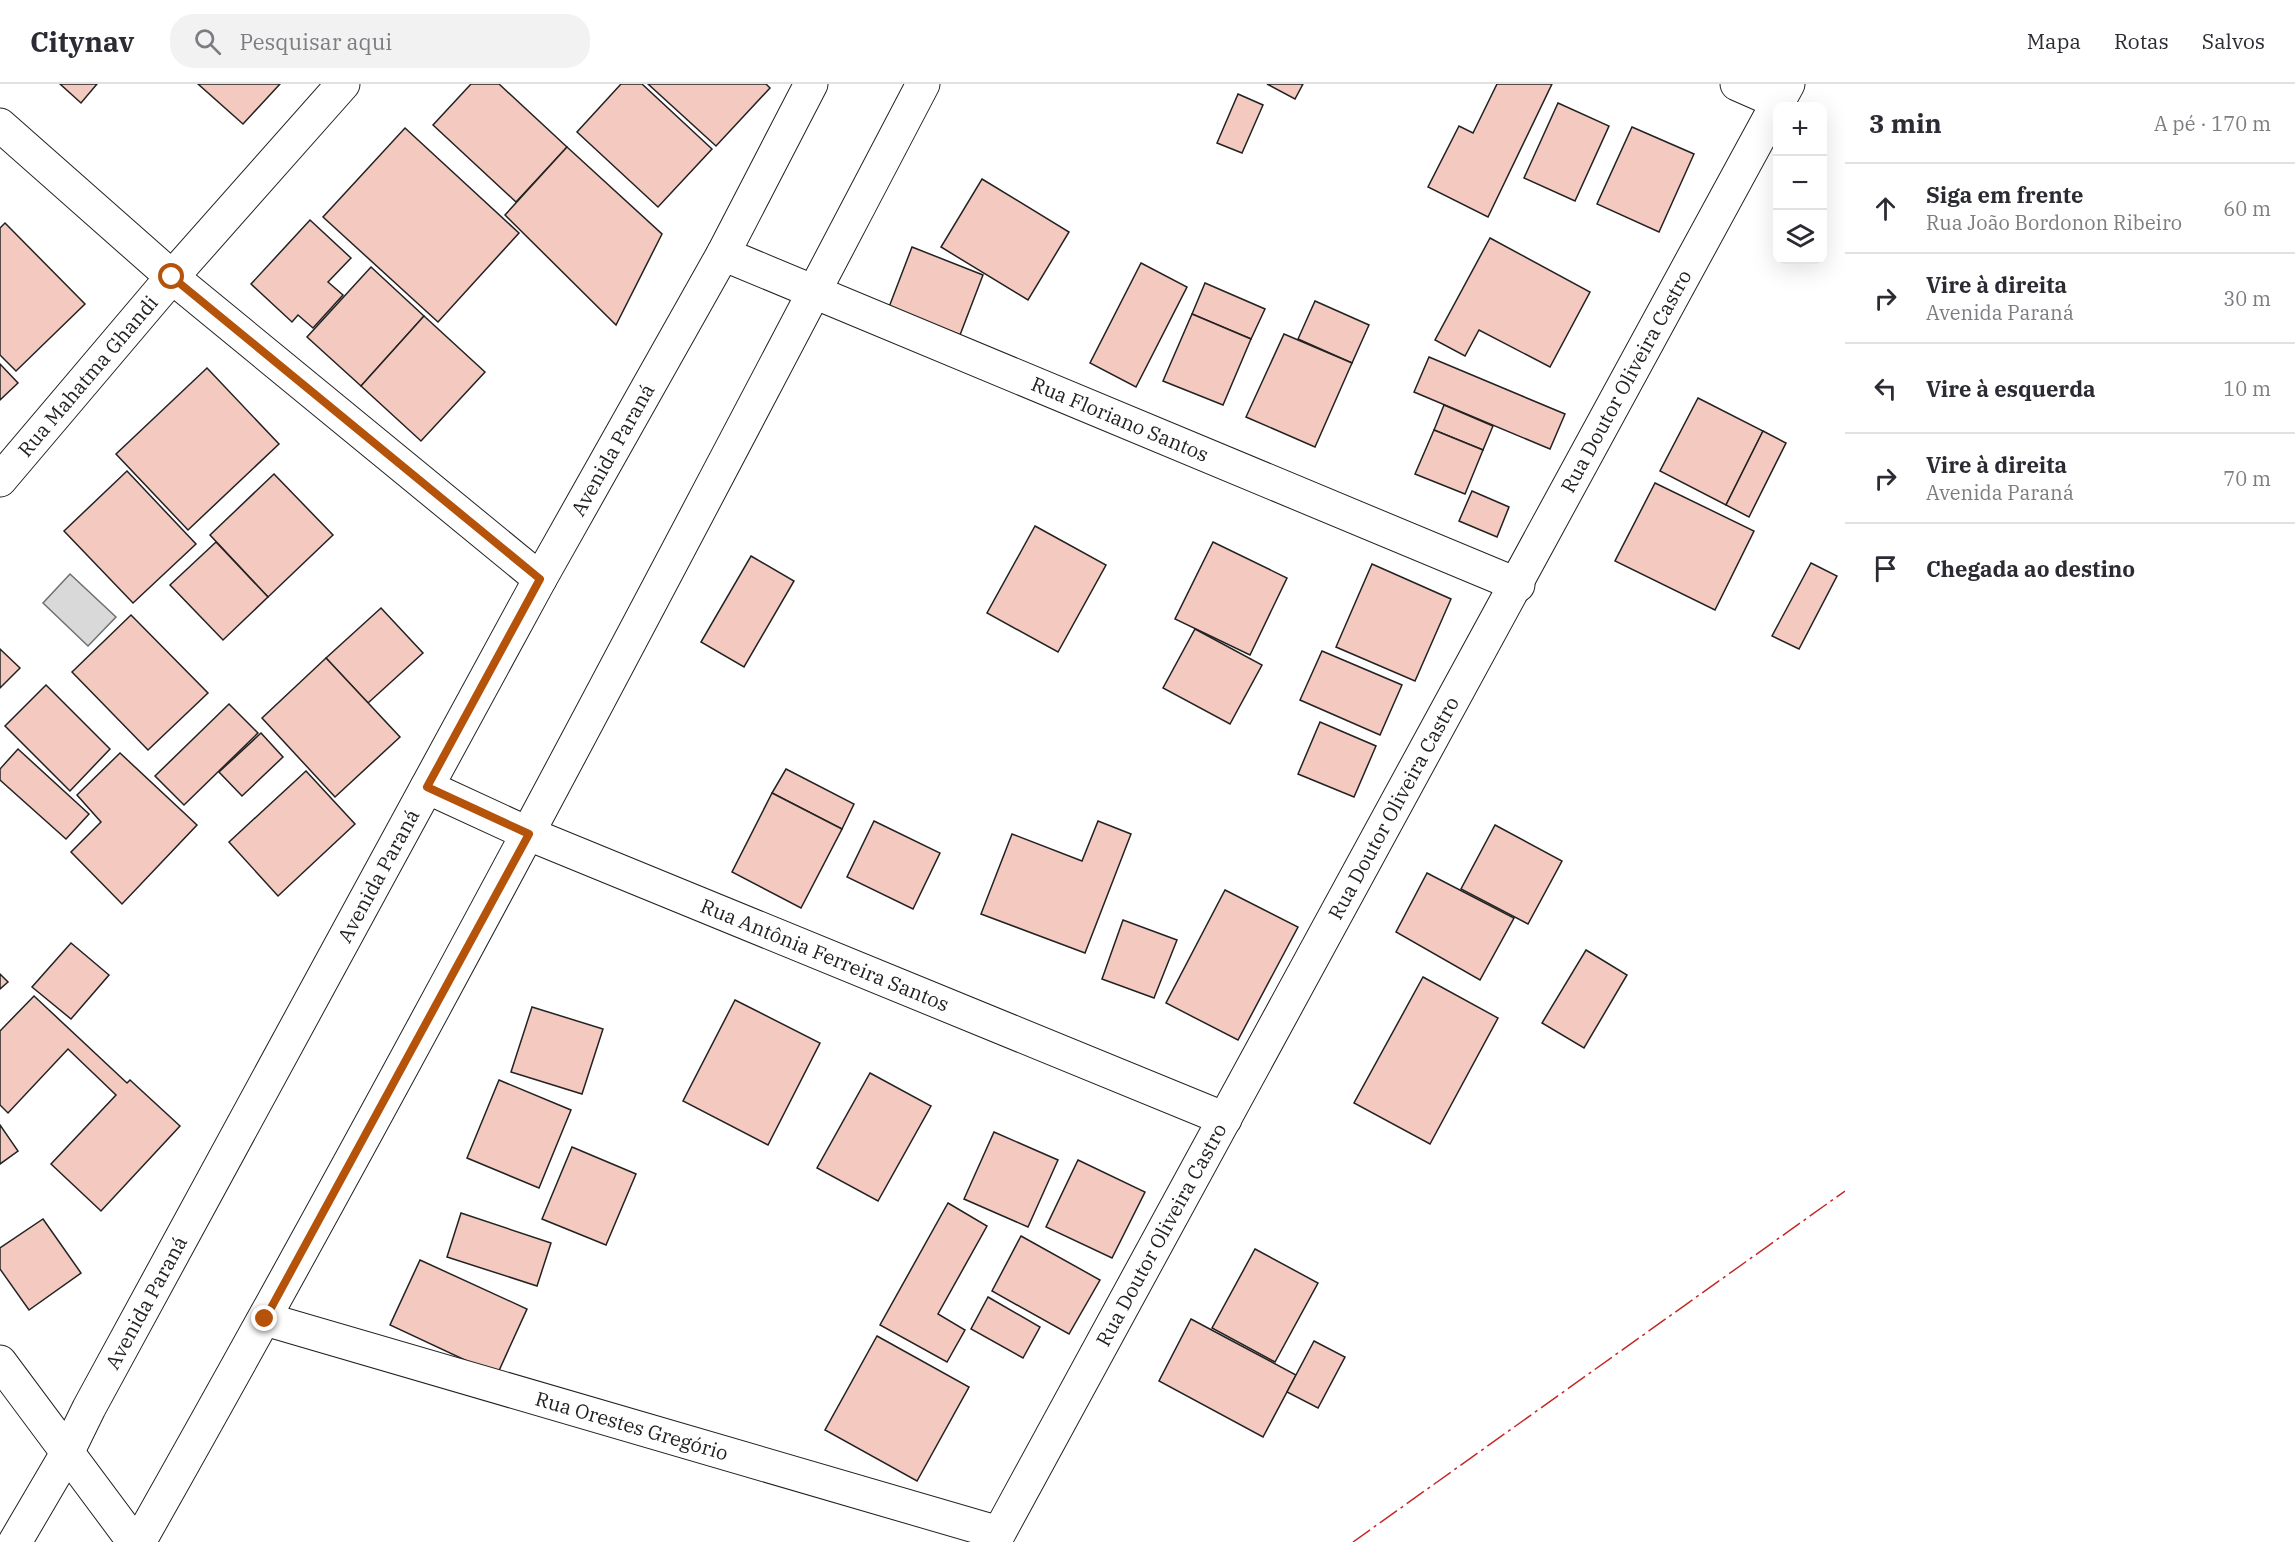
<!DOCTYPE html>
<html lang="pt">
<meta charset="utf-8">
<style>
:root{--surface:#fff;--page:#f2f2f3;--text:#2b2b33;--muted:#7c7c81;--line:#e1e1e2}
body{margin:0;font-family:"IBM Plex Serif",serif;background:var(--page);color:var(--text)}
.controls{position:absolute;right:18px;top:18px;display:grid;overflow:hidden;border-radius:12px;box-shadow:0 6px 24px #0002}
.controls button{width:54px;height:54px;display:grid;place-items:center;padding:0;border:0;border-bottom:2px solid var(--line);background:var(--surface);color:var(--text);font:30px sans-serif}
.stop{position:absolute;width:18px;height:18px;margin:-14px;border:4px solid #b45309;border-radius:50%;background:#fff}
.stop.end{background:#b45309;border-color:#fff;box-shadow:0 2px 6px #0008}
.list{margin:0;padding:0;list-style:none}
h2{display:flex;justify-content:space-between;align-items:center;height:78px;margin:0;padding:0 24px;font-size:26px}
h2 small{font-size:20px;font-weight:400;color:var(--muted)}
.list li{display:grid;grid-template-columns:39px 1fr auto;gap:18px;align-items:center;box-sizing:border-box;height:90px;padding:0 24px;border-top:2px solid var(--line)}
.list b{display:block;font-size:22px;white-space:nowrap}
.list p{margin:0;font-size:20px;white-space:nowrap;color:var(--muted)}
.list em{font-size:20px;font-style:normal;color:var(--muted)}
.icon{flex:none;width:33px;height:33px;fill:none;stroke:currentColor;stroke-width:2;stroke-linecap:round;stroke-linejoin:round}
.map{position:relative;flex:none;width:1845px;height:1458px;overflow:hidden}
header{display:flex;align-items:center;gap:36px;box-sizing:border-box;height:84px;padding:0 30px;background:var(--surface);border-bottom:2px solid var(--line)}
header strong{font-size:28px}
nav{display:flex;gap:33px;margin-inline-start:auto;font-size:21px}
.search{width:420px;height:54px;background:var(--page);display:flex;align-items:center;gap:15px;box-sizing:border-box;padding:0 21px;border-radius:24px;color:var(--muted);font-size:22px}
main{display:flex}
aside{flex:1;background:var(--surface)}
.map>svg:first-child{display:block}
.water{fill:#d9d9d9;stroke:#6f6f6f;stroke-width:1.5}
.building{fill:#f3c9c0;stroke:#222;stroke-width:1.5}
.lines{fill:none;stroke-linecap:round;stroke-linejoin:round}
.minor-casing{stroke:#222;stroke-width:35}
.minor{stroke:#fff;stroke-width:33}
.power{stroke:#c62828;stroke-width:1.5;stroke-dasharray:21 4.5 3 4.5;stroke-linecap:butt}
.route{stroke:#b45309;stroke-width:8}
.labels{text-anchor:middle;stroke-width:4.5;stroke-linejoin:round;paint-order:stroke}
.street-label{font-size:20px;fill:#222;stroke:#fff}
</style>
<header>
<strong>Citynav</strong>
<div class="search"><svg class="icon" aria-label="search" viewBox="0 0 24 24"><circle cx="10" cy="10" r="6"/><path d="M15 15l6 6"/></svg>Pesquisar aqui</div>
<nav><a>Mapa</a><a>Rotas</a><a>Salvos</a></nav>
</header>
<main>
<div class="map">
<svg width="1845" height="1458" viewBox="0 0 1845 1458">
<rect width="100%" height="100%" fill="#fff"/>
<path class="water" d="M 70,490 L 116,533 L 88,562 L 43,519 Z"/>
<g class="building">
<path d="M 60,0 L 97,0 L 81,19 Z"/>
<path d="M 198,0 L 280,0 L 243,40 Z"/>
<path d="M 471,0 L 499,0 L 567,63 L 516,118 L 433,41 Z"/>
<path d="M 621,0 L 642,0 L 712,65 L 658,123 L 577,48 Z"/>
<path d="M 648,0 L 766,0 L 770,4 L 716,62 Z"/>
<path d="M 1267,0 L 1303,0 L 1295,15 Z"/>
<path d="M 1497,0 L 1552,0 L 1488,133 L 1428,103 L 1459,42 L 1473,49 Z"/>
<path d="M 1238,10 L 1263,21 L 1242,69 L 1217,59 Z"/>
<path d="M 1558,19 L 1609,42 L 1575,117 L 1524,94 Z"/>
<path d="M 1632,43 L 1694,70 L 1659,148 L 1597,120 Z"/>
<path d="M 405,44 L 519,149 L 438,238 L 323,133 Z"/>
<path d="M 567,63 L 662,150 L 616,241 L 505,131 Z"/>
<path d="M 982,95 L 1069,148 L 1028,216 L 941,163 Z"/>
<path d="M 310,136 L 351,174 L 328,198 L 343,211 L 313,244 L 298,231 L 292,238 L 251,200 Z"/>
<path d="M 5,139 L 85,220 L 16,287 L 0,271 L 0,144 Z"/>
<path d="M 1490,154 L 1590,208 L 1550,283 L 1479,246 L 1465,272 L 1435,256 Z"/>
<path d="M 912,163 L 983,191 L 960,251 L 889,223 Z"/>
<path d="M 1141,179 L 1187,203 L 1136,303 L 1090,279 Z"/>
<path d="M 371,183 L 424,232 L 361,302 L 307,253 Z"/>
<path d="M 1205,199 L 1265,225 L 1251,255 L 1192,230 Z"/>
<path d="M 1315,217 L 1369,241 L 1352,279 L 1298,255 Z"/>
<path d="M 1192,230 L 1251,255 L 1223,321 L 1163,297 Z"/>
<path d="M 424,232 L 485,288 L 421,357 L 361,302 Z"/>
<path d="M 1284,250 L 1352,279 L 1315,363 L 1246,333 Z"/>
<path d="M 1429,273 L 1565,330 L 1550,365 L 1414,308 Z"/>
<path d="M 0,280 L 18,299 L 0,316 Z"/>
<path d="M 207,284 L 279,360 L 188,446 L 116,370 Z"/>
<path d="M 1698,314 L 1763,347 L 1726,421 L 1660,387 Z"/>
<path d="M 1444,321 L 1493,342 L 1483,366 L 1434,346 Z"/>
<path d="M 1434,346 L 1483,366 L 1465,410 L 1415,390 Z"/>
<path d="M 1763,347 L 1786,359 L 1749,433 L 1726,421 Z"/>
<path d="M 127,387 L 196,460 L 133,519 L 64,447 Z"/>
<path d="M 274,390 L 333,451 L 268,513 L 210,451 Z"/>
<path d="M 1655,399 L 1754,447 L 1715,526 L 1615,477 Z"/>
<path d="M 1472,407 L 1509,423 L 1497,453 L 1459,437 Z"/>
<path d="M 1035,442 L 1106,481 L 1058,568 L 987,529 Z"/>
<path d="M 216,458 L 268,513 L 223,556 L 170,501 Z"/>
<path d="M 1213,458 L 1287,494 L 1250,571 L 1175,535 Z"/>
<path d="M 751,472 L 794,497 L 744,583 L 701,558 Z"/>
<path d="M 1811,479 L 1837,492 L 1799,565 L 1772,552 Z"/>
<path d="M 1372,480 L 1451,515 L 1415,597 L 1336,563 Z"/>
<path d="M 381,524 L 423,569 L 368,619 L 326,574 Z"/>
<path d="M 131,531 L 208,609 L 148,666 L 72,588 Z"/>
<path d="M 1195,545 L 1262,581 L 1230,640 L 1163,604 Z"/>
<path d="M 0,565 L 20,584 L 0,604 Z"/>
<path d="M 1322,567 L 1402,601 L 1380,651 L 1300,616 Z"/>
<path d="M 326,574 L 400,653 L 335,713 L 262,634 Z"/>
<path d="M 46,601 L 110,665 L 70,707 L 5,642 Z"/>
<path d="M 229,620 L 258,649 L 184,721 L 155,692 Z"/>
<path d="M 1320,638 L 1376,662 L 1354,713 L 1298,690 Z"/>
<path d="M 261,649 L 283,673 L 242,712 L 219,688 Z"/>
<path d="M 18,665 L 89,730 L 66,755 L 0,696 L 0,685 Z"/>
<path d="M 120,669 L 197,741 L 122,820 L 71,768 L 101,738 L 77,711 Z"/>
<path d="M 786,685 L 854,720 L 842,745 L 772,709 Z"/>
<path d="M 306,687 L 355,740 L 278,812 L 229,758 Z"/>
<path d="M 772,709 L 842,745 L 801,824 L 732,788 Z"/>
<path d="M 874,737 L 940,769 L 913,825 L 847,793 Z"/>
<path d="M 1098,737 L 1131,750 L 1085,869 L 981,830 L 1012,750 L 1082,777 Z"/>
<path d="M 1495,741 L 1562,777 L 1528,840 L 1461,805 Z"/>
<path d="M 1427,789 L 1514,834 L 1480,896 L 1396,848 Z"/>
<path d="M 1225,806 L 1298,843 L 1238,956 L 1166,919 Z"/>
<path d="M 1123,836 L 1177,856 L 1154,914 L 1102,895 Z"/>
<path d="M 71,859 L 109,891 L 71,935 L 32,903 Z"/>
<path d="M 1586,866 L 1627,891 L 1584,964 L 1542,939 Z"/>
<path d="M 0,890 L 8,898 L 0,905 Z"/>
<path d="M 1423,893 L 1498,934 L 1430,1060 L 1354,1019 Z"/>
<path d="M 34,912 L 127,999 L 130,996 L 180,1042 L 101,1127 L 51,1080 L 116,1011 L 68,965 L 8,1029 L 0,1021 L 0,947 Z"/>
<path d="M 735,916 L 820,959 L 768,1061 L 683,1017 Z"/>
<path d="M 532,923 L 603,945 L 582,1010 L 511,988 Z"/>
<path d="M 870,989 L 931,1022 L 878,1117 L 817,1084 Z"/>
<path d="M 499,996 L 571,1026 L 539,1104 L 467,1074 Z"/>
<path d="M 0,1041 L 18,1067 L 0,1080 Z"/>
<path d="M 994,1048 L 1058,1076 L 1028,1143 L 964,1115 Z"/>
<path d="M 572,1063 L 636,1090 L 606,1161 L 542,1135 Z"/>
<path d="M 1078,1076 L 1145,1108 L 1112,1174 L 1046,1143 Z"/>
<path d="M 948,1119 L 987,1142 L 938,1230 L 965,1246 L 947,1278 L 880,1241 Z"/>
<path d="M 461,1129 L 551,1159 L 537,1202 L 447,1173 Z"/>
<path d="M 43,1135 L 81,1189 L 29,1226 L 0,1185 L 0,1164 Z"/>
<path d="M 1021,1152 L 1100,1196 L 1069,1250 L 992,1207 Z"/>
<path d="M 1255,1165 L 1318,1199 L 1275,1278 L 1212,1244 Z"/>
<path d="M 420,1176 L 527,1225 L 497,1291 L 390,1241 Z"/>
<path d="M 988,1213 L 1040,1243 L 1023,1274 L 971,1245 Z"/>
<path d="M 1191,1235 L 1296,1291 L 1263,1353 L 1159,1297 Z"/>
<path d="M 877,1252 L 969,1303 L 917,1397 L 825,1346 Z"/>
<path d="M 1314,1257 L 1345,1273 L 1318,1324 L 1287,1308 Z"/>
</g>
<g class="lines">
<defs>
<g id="minor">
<path d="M 1737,0 L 1778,18"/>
<path d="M 0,41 L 172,193 L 540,495"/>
<path id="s1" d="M 723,170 L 1518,501"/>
<path id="s2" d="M 0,396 L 172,193 L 343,0"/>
<path id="s3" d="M 427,703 L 529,750 L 1225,1035"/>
<path id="s4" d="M 265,1235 L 999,1449 L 1788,0"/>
<path d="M 0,1278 L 134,1458"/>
<path id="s5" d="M 15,1458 L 66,1371 L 89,1324 L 540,495 L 723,170 L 811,0"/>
<path d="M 139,1458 C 411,977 667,489 923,0"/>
</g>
</defs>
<use href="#minor" class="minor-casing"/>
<use href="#minor" class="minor"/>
<path class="power" d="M 1353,1458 L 1845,1107"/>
</g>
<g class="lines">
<path class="route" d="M 172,193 L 540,495 L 427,703 L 529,750 L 265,1235"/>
</g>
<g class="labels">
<g class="street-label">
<text dy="7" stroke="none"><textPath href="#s2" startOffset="136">Rua Mahatma Ghandi</textPath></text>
<text dy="7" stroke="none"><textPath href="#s4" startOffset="2076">Rua Doutor Oliveira Castro</textPath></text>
<text dy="7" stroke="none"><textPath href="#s1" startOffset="430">Rua Floriano Santos</textPath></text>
<text dy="7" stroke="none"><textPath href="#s5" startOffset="1245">Avenida Paraná</textPath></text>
<text dy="7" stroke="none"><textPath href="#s4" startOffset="1590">Rua Doutor Oliveira Castro</textPath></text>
<text dy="7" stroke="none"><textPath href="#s5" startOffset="759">Avenida Paraná</textPath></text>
<text dy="7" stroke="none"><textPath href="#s3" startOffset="432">Rua Antônia Ferreira Santos</textPath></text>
<text dy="7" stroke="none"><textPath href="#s4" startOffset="1104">Rua Doutor Oliveira Castro</textPath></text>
<text dy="7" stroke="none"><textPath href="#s5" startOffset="273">Avenida Paraná</textPath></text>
<text dy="7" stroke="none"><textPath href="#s4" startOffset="382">Rua Orestes Gregório</textPath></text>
</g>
</g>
</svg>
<div class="controls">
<button>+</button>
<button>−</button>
<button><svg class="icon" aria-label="layers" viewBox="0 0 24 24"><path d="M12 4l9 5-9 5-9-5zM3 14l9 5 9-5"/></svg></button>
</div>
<div class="stop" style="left:172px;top:193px"></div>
<div class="stop end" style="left:265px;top:1235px"></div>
</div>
<aside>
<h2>3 min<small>A pé · 170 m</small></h2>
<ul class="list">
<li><svg class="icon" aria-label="ahead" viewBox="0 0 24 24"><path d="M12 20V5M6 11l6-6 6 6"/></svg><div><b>Siga em frente</b><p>Rua João Bordonon Ribeiro</p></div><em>60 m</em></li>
<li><svg class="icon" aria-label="right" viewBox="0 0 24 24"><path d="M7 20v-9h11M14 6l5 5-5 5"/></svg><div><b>Vire à direita</b><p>Avenida Paraná</p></div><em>30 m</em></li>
<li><svg class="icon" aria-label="left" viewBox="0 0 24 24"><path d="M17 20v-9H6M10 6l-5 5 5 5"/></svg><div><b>Vire à esquerda</b></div><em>10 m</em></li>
<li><svg class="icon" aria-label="right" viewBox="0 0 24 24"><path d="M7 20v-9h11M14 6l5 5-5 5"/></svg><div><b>Vire à direita</b><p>Avenida Paraná</p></div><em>70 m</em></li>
<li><svg class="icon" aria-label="arrive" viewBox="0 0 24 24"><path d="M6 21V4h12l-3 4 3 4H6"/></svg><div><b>Chegada ao destino</b></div></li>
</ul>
</aside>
</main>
